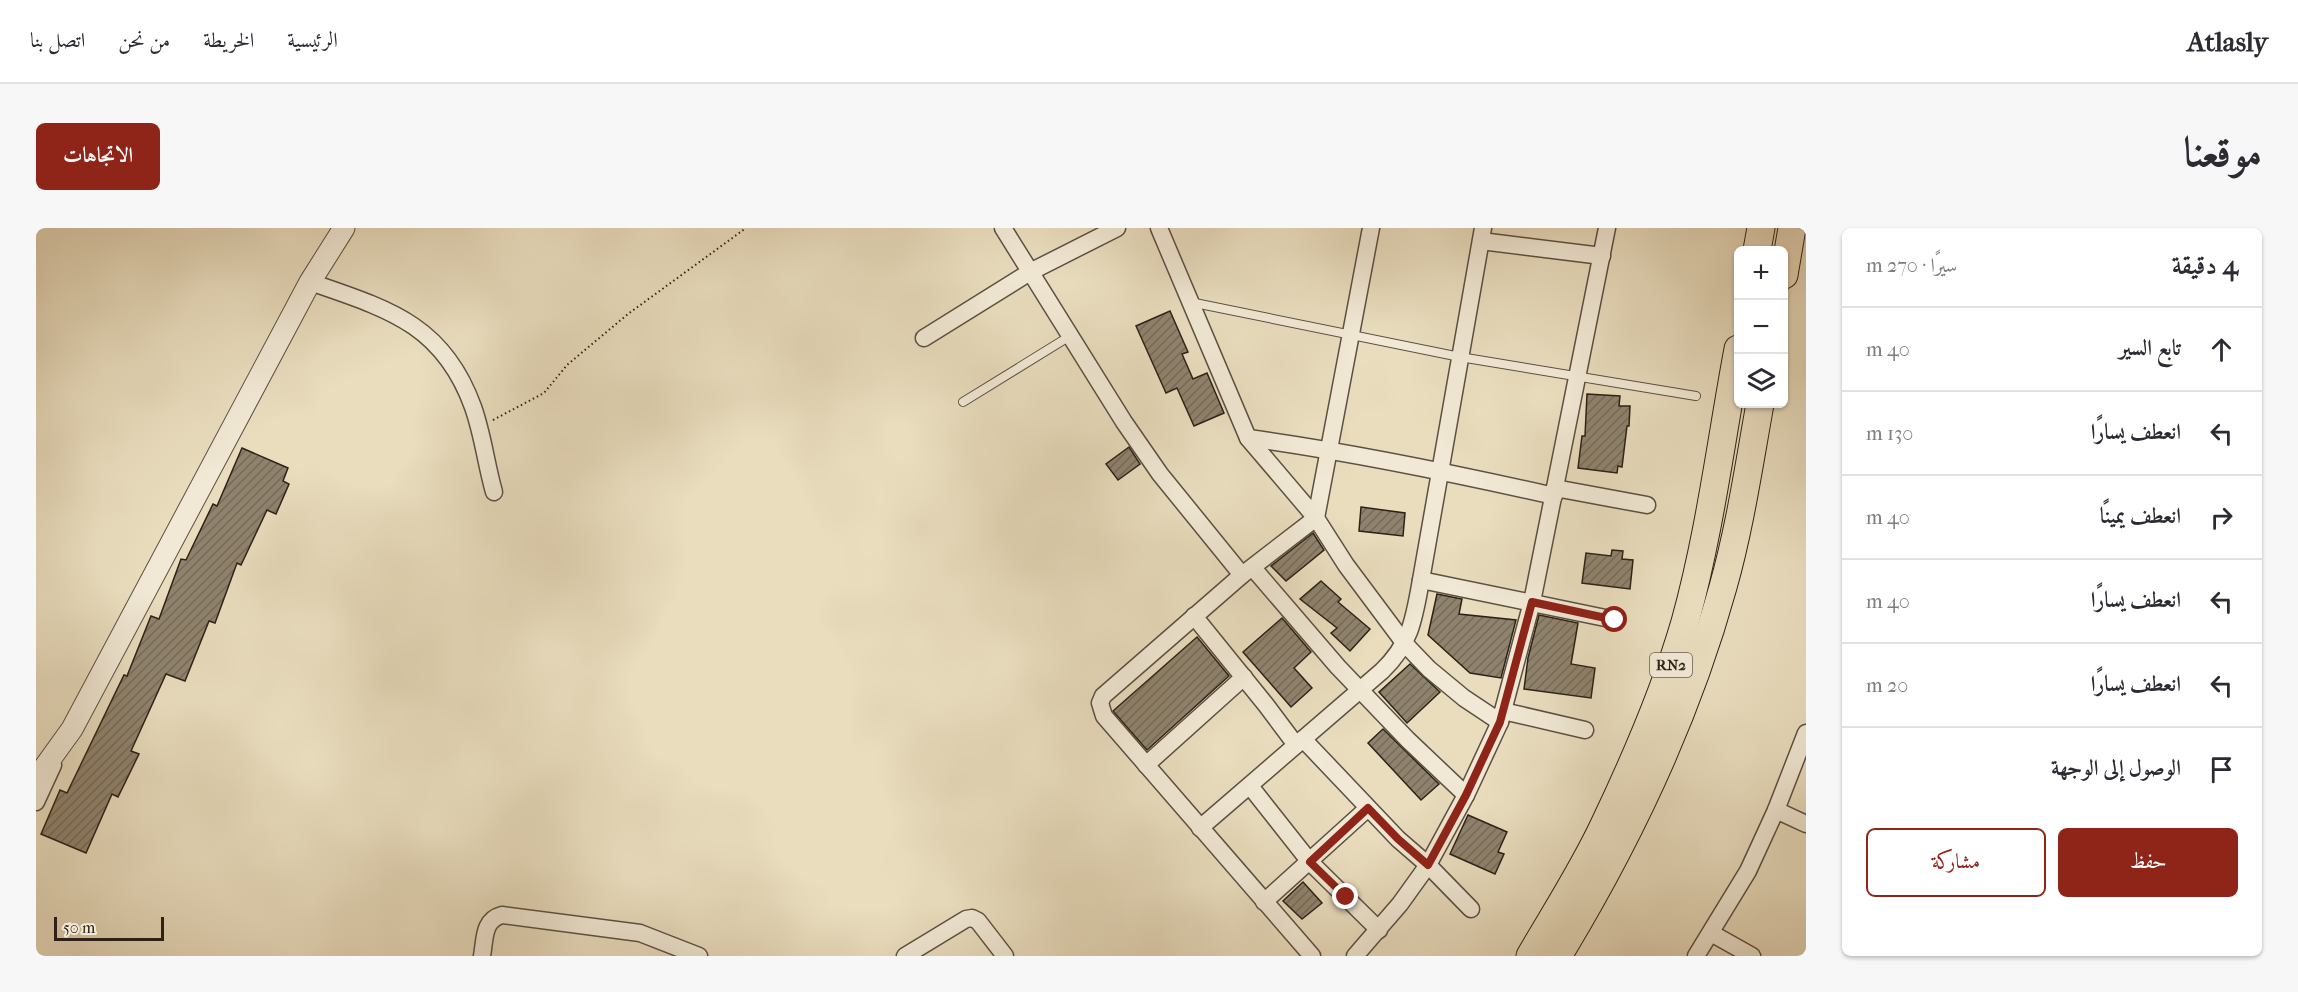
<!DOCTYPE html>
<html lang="ar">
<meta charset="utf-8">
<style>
:root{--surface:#fff;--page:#f7f7f7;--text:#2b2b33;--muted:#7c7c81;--line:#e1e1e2;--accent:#8f2418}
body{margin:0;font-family:"IM FELL French Canon",Amiri,serif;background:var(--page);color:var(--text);direction:rtl}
.controls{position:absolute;right:18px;top:18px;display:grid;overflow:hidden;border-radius:9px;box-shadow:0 2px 4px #0004}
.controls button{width:54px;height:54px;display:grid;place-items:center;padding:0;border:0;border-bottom:2px solid var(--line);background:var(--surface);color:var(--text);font:30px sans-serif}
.scale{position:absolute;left:18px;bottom:15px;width:110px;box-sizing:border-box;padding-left:6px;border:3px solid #2d2118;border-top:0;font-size:16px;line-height:21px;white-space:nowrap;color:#2d2118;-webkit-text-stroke:4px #f1e9d5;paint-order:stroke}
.stop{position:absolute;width:18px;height:18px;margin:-14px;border:4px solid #8f2418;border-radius:50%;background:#fff}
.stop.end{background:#8f2418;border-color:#fff;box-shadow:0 2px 6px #0008}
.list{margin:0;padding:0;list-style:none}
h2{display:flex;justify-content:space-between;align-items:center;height:78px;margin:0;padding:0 24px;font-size:26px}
h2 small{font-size:20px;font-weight:400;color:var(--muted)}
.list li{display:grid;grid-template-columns:39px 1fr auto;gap:18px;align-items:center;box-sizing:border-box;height:84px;padding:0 24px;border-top:2px solid var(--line)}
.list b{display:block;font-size:22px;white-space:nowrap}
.list em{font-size:20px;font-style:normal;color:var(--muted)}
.actions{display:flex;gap:12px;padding:18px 24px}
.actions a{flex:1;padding:14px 0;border:2px solid var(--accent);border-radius:9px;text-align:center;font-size:21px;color:var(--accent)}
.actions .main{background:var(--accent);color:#fff}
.icon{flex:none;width:33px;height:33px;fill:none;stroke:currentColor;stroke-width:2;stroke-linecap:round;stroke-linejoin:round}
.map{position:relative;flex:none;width:1770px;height:728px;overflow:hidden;direction:ltr;border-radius:9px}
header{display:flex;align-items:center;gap:36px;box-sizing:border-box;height:84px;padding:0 30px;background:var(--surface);border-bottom:2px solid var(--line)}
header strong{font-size:28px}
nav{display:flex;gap:33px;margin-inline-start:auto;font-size:21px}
.intro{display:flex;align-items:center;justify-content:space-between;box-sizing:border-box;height:144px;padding:0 36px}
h1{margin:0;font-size:42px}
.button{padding:15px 27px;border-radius:9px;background:var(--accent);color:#fff;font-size:21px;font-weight:700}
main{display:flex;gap:36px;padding:0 36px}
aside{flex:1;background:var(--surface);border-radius:9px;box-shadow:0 2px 4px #0004}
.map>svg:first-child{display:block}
.building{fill:url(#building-hatch);stroke:#2d2118;stroke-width:1.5}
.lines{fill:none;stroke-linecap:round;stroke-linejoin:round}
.service-casing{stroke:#5c5042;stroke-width:10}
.minor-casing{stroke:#5c5042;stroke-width:19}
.tertiary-casing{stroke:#5c5042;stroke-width:23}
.trunk-casing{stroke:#2d2118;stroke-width:29}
.path{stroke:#2d2118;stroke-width:2;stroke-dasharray:1.5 3;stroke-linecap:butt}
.service{stroke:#f1e9d5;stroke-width:8}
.minor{stroke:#f1e9d5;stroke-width:16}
.tertiary{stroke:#f1e9d5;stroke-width:21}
.trunk{stroke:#e9ddbe;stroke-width:27}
.route{stroke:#8f2418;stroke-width:8}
.labels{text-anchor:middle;stroke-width:6;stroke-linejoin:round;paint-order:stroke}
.shield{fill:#f1e9d5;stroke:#685d51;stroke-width:1.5}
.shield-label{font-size:15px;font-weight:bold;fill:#2d2118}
</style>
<header>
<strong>Atlasly</strong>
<nav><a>الرئيسية</a><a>الخريطة</a><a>من نحن</a><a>اتصل بنا</a></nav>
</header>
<div class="intro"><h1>موقعنا</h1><a class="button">الاتجاهات</a></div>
<main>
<aside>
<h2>4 دقيقة<small>سيرًا · 270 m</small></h2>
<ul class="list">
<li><svg class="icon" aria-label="ahead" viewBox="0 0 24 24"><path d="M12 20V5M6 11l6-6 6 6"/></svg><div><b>تابع السير</b></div><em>40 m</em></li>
<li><svg class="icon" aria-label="left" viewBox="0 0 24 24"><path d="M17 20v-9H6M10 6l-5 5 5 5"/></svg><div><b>انعطف يسارًا</b></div><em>130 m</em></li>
<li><svg class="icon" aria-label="right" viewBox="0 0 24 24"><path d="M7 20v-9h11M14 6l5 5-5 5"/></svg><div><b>انعطف يمينًا</b></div><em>40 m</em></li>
<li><svg class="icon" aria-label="left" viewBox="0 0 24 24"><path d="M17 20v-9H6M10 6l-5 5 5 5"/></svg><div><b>انعطف يسارًا</b></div><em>40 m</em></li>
<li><svg class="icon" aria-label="left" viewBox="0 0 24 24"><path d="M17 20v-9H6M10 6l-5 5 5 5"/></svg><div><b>انعطف يسارًا</b></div><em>20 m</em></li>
<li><svg class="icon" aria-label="arrive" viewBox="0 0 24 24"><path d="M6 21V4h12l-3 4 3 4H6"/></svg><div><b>الوصول إلى الوجهة</b></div></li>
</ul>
<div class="actions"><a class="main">حفظ</a><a>مشاركة</a></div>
</aside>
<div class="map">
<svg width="1770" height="728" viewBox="0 0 1770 728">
<defs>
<pattern id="building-hatch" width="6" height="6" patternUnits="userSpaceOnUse" patternTransform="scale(1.5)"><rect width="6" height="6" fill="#8f836e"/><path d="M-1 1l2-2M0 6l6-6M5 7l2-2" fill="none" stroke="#756b59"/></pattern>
</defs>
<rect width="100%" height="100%" fill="#e9ddbe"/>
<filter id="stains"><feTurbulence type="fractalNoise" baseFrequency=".00333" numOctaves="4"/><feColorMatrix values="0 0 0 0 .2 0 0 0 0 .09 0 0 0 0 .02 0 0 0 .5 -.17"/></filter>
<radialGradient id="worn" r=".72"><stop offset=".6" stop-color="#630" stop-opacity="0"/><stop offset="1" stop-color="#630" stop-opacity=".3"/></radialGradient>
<g class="building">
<path d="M 1134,83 L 1152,124 L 1146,126 L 1157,151 L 1171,145 L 1188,185 L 1158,198 L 1141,160 L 1130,165 L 1100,98 Z"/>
<path d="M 1551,166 L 1584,168 L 1583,178 L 1594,178 L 1593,198 L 1591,198 L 1586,239 L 1582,238 L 1581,245 L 1542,240 L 1546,208 L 1549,208 Z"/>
<path d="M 1093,219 L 1104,236 L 1082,252 L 1070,236 Z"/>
<path d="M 206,220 L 252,240 L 247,253 L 253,256 L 240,286 L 231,282 L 205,337 L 201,335 L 179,395 L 173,393 L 149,453 L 130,446 L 95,523 L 103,526 L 82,569 L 76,566 L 50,625 L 5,606 L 24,562 L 31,565 L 88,447 L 91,448 L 115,388 L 123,391 L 145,331 L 150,332 L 177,276 L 181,278 Z"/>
<path d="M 1325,279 L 1369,285 L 1367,308 L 1323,303 Z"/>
<path d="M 1277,305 L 1288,322 L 1250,353 L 1235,338 Z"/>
<path d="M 1576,322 L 1587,323 L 1586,331 L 1597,332 L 1594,361 L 1546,355 L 1550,325 L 1575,328 Z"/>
<path d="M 1285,353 L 1305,371 L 1302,374 L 1334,401 L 1314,423 L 1295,405 L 1301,400 L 1264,371 Z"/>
<path d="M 1401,366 L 1426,371 L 1423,386 L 1480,392 L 1465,450 L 1434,445 L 1392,407 Z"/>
<path d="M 1503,387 L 1542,395 L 1535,436 L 1559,440 L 1555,470 L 1488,461 L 1492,430 Z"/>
<path d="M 1246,390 L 1275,424 L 1258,440 L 1276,460 L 1255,479 L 1207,424 Z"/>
<path d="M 1161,409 L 1193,448 L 1111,522 L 1077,483 Z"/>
<path d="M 1374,436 L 1404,464 L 1371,495 L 1343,464 Z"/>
<path d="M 1347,501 L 1403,556 L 1385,572 L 1332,515 Z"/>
<path d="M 1432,587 L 1471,604 L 1462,624 L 1468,626 L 1459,646 L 1414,626 Z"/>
<path d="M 1267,654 L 1286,675 L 1266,691 L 1247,673 Z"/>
</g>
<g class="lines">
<defs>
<g id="service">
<path d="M 1154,74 L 1424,129 L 1660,168"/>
<path d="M 927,174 L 1034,108"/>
</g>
<g id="minor">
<path d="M 967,0 L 1088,194 L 1124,246 L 1206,347"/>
<path d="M 1123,0 L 1212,210 L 1280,290 L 1310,337 L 1369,416 L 1393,441 L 1428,470 L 1464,494"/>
<path d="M 1445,13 L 1566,28"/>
<path d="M 274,54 C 352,81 407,96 437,179 C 447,207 450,236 458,264"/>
<path d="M 888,110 L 994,44 L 1081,0"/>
<path d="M 1212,210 C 1315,224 1416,245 1518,268"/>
<path d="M 1519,260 L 1611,277"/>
<path d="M 1217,340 L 1302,439 L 1372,512 L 1430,567"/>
<path d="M 1385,352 L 1579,392"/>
<path d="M 1158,388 L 1230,477 L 1260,517"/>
<path d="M 1467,483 L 1549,502"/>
<path d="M 1267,511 L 1362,611 L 1392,637 L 1435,681"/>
<path d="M 1110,537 L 1208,449"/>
<path d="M 1214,558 L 1274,634 L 1343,702"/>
<path d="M 0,574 L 17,537"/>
<path d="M 1740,582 L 1770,596"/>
<path d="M 1164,600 L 1346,443 C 1375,415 1378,391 1385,352 L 1447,0"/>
<path d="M 1228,674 L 1332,580"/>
<path d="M 1675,705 L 1716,728"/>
<path d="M 446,728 C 449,711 447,692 466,687 L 604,705 L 663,728"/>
<path d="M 869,728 L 930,691 L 936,690 L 942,693 L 969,728"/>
<path d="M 1276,728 L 1068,488 L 1064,475 L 1067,468 L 1206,347 L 1280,290 L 1335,0"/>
<path d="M 1319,728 L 1364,676 L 1392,637 L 1430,567 L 1464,494 L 1496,374 L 1571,0"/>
<path d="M 1660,728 L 1712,643 L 1740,582 L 1770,505"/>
</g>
<path id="tertiary" d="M 0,551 L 36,501 L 274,54 L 308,0"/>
<g id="trunk">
<path d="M 1721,22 L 1725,0"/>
<path d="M 1748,47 L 1756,0"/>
<path d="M 1494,728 C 1519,685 1547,642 1568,597 C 1599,532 1629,463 1649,394 C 1674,304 1685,212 1702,121"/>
<path d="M 1522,728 C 1592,613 1651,489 1687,359 C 1704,299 1713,237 1724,176"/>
</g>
</defs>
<use href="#service" class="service-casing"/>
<use href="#minor" class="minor-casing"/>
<use href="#tertiary" class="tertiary-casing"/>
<use href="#trunk" class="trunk-casing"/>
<path class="path" d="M 457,192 L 508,165 L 531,137 L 592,86 L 710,0"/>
<use href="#service" class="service"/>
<use href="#minor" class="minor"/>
<use href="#tertiary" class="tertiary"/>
<use href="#trunk" class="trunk"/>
</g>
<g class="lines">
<path class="route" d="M 1310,669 L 1274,634 L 1332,580 L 1362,611 L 1392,637 L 1430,567 L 1464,494 L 1496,374 L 1579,392"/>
</g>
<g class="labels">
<rect class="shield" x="1614" y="425" width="42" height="24" rx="4.5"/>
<g class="shield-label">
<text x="1635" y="442">RN2</text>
</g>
</g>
<rect width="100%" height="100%" filter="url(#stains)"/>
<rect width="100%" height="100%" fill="url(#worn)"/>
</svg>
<div class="controls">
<button>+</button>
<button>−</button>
<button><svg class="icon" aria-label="layers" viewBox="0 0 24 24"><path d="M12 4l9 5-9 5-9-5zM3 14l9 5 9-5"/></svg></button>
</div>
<div class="scale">50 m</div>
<div class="stop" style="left:1579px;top:392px"></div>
<div class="stop end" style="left:1310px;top:669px"></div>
</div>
</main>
